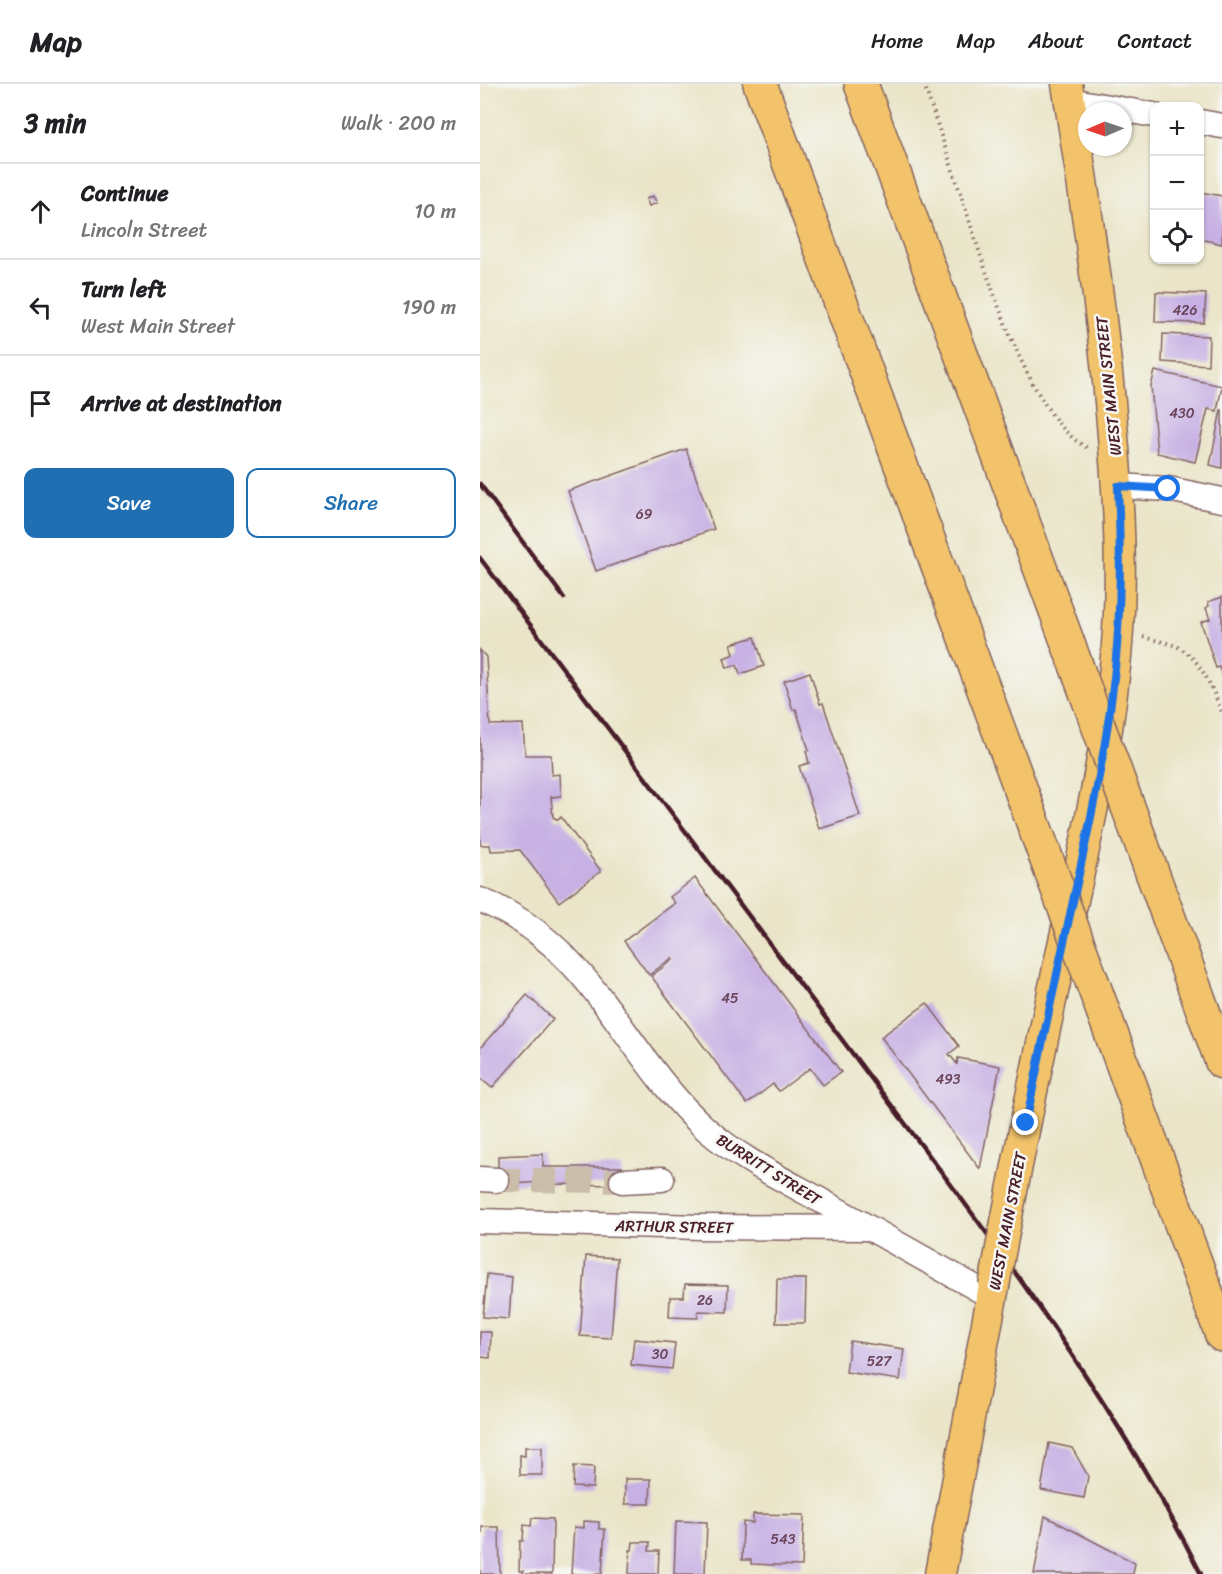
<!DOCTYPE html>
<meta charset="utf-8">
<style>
:root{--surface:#fff;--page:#f6f6f6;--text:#202124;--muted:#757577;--line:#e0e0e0;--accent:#1f6fb2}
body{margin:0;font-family:Sriracha,sans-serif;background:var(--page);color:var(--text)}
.controls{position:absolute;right:18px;top:18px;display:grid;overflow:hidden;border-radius:12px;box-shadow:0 2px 4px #0004}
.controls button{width:54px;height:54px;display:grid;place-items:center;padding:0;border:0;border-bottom:2px solid var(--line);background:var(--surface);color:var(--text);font:30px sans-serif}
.compass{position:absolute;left:598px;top:18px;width:54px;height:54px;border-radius:50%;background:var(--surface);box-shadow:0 2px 4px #0004;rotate:268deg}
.stop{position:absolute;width:18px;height:18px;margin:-14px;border:4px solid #1a73e8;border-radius:50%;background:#fff}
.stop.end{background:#1a73e8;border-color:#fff;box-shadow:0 2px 6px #0008}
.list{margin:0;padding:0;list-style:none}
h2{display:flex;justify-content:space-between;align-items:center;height:78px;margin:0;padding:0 24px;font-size:26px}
h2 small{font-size:20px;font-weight:400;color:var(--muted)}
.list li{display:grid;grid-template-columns:39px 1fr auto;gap:18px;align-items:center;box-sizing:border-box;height:96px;padding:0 24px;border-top:2px solid var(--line)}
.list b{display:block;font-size:22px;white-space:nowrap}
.list p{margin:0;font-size:20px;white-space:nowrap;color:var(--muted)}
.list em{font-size:20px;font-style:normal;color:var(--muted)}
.actions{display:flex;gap:12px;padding:18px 24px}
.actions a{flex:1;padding:14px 0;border:2px solid var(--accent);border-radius:12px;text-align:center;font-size:21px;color:var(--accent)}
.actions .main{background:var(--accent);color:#fff}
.icon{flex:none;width:33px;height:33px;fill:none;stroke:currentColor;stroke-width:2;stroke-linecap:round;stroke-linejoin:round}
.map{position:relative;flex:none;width:742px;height:1490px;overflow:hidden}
header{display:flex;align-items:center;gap:36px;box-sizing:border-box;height:84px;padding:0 30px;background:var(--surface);border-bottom:2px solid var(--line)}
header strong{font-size:28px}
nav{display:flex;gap:33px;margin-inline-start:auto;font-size:21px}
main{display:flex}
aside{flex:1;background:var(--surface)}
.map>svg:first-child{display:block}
.building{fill:#c7b0e4}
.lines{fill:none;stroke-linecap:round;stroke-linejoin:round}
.minor-tunnel{stroke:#cabda9;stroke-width:24;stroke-dasharray:24 12;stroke-linecap:butt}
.minor-casing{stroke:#826462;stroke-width:27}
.major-casing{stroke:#826462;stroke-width:33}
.highway-casing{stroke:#826462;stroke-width:36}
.path{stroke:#826462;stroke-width:4;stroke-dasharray:1.5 4.5;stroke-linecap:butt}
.minor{stroke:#fff;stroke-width:24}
.major{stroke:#f2c36a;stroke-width:30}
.highway{stroke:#f2c36a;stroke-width:33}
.rail{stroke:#4a1f2b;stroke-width:4.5}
.major-bridge-casing{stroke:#826462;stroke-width:33;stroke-linecap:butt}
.highway-bridge-casing{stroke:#826462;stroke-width:36;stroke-linecap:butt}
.major-bridge{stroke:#f2c36a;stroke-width:30}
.highway-bridge{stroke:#f2c36a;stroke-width:33}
.route{stroke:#1a73e8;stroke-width:8}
.labels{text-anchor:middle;stroke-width:5;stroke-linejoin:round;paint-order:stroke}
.number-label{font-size:14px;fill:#694359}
.street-label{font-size:16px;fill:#4a1f2b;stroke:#f6f6f2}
</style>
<header>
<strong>Map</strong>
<nav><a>Home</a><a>Map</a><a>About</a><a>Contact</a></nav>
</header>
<main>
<aside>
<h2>3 min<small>Walk · 200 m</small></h2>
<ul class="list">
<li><svg class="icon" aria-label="ahead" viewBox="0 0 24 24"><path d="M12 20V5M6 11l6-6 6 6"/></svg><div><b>Continue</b><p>Lincoln Street</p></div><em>10 m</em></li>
<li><svg class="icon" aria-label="left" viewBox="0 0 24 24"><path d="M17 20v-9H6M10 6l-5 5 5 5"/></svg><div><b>Turn left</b><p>West Main Street</p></div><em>190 m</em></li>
<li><svg class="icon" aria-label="arrive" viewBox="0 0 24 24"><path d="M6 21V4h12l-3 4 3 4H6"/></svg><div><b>Arrive at destination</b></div></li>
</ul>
<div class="actions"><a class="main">Save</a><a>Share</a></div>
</aside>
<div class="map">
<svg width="742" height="1490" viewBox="0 0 742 1490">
<rect width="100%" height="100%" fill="#f6f6f2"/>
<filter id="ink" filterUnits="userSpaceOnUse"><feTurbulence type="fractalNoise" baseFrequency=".0167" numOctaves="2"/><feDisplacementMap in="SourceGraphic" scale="12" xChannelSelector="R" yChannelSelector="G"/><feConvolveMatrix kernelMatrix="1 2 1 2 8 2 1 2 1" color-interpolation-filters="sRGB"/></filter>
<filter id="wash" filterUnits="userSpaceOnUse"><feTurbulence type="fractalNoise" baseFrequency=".008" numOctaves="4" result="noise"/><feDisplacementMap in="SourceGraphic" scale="24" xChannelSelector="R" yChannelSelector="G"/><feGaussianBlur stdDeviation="1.35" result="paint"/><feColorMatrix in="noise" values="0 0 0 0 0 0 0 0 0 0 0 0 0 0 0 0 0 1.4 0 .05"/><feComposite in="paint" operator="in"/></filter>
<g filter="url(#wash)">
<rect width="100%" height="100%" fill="#eae5c8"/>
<g id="blocks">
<g class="building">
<path d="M 720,108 L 742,112 L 742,160 L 720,155 Z"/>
<path d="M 173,112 L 177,119 L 169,122 L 166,115 Z"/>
<path d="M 676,208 L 726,210 L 724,239 L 675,238 Z"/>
<path d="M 683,250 L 729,252 L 728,281 L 682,278 Z"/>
<path d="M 675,287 L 742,302 L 737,327 L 728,325 L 715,378 L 677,369 L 671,302 Z"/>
<path d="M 741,326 L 742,326 L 742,384 L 730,381 Z"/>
<path d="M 206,365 L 234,445 L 116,487 L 88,407 Z"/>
<path d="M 742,513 L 742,591 L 739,583 L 736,584 L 721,538 L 730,535 L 726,524 L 729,522 L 728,518 Z"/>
<path d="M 275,553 L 284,582 L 260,590 L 257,581 L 247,584 L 244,574 L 254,570 L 251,560 Z"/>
<path d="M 0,566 L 6,573 L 10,641 L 43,640 L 45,671 L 71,671 L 72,691 L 80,690 L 81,712 L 71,713 L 73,733 L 78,736 L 81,733 L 121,787 L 79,818 L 40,766 L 11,767 L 10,761 L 0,761 Z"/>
<path d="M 330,588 L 340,620 L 343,619 L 380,732 L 339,745 L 319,682 L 329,679 L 326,667 L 329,666 L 316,625 L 313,626 L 304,597 Z"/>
<path d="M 215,794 L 361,988 L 343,1001 L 330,984 L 299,1007 L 293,1000 L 267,1020 L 171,892 L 193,876 L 192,874 L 169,891 L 144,857 L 195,819 L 190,813 Z"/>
<path d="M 47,911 L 73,935 L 12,1004 L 0,994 L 0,964 Z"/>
<path d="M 447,919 L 479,962 L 469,970 L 477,980 L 478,974 L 520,982 L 500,1085 L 401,953 Z"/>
<path d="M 63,1070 L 63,1083 L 142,1083 L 142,1101 L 63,1100 L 63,1098 L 18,1101 L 18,1072 Z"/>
<path d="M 106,1172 L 137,1174 L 131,1254 L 100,1252 Z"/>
<path d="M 7,1190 L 32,1193 L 29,1235 L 3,1233 Z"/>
<path d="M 297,1195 L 326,1195 L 325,1239 L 296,1239 Z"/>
<path d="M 205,1200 L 248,1201 L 247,1228 L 218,1227 L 218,1234 L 189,1233 L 190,1213 L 204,1213 Z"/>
<path d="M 0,1248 L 11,1248 L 10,1274 L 0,1273 Z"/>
<path d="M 154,1255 L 195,1259 L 192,1285 L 151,1281 Z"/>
<path d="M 370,1257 L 424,1265 L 420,1296 L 366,1288 Z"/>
<path d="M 569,1359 L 592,1364 L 608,1392 L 604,1414 L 561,1406 Z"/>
<path d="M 45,1363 L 62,1363 L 62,1391 L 40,1391 L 40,1371 L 45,1372 Z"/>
<path d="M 94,1382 L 114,1383 L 113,1404 L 93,1403 Z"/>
<path d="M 145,1395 L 171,1395 L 170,1420 L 145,1420 Z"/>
<path d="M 273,1430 L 324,1431 L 322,1482 L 271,1480 L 271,1476 L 262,1476 L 263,1438 L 273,1439 Z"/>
<path d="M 565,1432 L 655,1479 L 653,1490 L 554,1490 Z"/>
<path d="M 52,1434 L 73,1435 L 72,1490 L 43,1490 L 43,1487 L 39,1487 L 40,1457 L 43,1457 L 44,1441 L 51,1442 Z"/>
<path d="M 104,1437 L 119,1438 L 119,1445 L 125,1445 L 122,1490 L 91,1490 L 94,1443 L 104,1444 Z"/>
<path d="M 196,1437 L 227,1438 L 225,1490 L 194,1490 Z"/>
<path d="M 2,1443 L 19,1443 L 20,1490 L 0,1490 L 0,1449 L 2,1449 Z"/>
<path d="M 153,1458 L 170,1458 L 169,1467 L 179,1467 L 178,1490 L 149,1490 L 150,1466 L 152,1466 Z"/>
</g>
</g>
</g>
<g filter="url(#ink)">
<use href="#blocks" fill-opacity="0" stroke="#826462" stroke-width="1.5"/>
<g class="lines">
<path class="minor-tunnel" d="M 17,1096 L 142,1097"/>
<defs>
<g id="minor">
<path d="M 589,16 L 674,31"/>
<path d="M 720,38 L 742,42"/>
<path d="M 638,402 L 688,405 L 742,416"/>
<path d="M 0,816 C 113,860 143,971 226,1045 C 259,1074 300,1094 338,1115 C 396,1148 454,1180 512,1213"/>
<path d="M 0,1095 L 17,1096"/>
<path d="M 142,1097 L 182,1095"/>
<path d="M 0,1137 L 221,1143 L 386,1144"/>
</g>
<g id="major">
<path d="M 524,1148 C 544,1045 565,942 588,839 C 609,743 632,645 638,546 C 643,469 637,394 630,318 C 620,212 604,106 587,0"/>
<path d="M 460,1490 L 514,1202"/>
</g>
<g id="highway">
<path d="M 280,0 L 565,771"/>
<path d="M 381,0 L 596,581"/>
<path d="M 648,723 L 742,978"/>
<path d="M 613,900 L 742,1251"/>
</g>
</defs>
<use href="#minor" class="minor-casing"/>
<use href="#major" class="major-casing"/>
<use href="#highway" class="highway-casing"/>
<g class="path">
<path d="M 444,0 C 458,42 472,84 486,126 C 505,185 551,340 610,365"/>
<path d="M 663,553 C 674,556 686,558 696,562 C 722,575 731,603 742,628"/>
</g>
<use href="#minor" class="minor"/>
<use href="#major" class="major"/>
<use href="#highway" class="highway"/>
<g class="rail">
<path d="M 0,400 L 84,514"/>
<path d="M 0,474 C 128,644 256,815 384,985 C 506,1147 630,1308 721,1490"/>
</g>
<defs>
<path id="major-bridge" d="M 514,1202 L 524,1148"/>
<g id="highway-bridge">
<path d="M 596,581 L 648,723"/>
<path d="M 565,771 L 613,900"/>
</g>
</defs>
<use href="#major-bridge" class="major-bridge-casing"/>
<use href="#highway-bridge" class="highway-bridge-casing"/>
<use href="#major-bridge" class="major-bridge"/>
<use href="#highway-bridge" class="highway-bridge"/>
</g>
</g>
<g class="lines" filter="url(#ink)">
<path class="route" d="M 546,1039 C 562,959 579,879 597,799 C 615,716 633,632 638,547 C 641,499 640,450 638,402 L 688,405"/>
</g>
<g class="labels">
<g class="number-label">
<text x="705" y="231">426</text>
<text x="702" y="334">430</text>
<text x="164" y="435">69</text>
<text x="250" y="919">45</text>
<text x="468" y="1000">493</text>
<text x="225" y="1221">26</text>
<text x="180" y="1275">30</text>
<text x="399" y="1282">527</text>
<text x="303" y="1460">543</text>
</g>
<g class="street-label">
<text transform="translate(628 302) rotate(-96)" y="6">WEST MAIN STREET</text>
<text transform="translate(289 1085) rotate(32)" y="6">BURRITT STREET</text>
<text transform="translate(527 1137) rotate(-79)" y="6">WEST MAIN STREET</text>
<text transform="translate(194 1142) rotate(1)" y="6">ARTHUR STREET</text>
</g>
</g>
</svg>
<div class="controls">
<button>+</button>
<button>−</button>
<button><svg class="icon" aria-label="locate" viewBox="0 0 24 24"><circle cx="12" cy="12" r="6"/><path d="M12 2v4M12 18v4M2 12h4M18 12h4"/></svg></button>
</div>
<svg class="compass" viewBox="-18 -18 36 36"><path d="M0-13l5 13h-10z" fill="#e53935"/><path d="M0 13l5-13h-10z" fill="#757577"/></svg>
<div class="stop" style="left:688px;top:405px"></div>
<div class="stop end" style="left:546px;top:1039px"></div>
</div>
</main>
